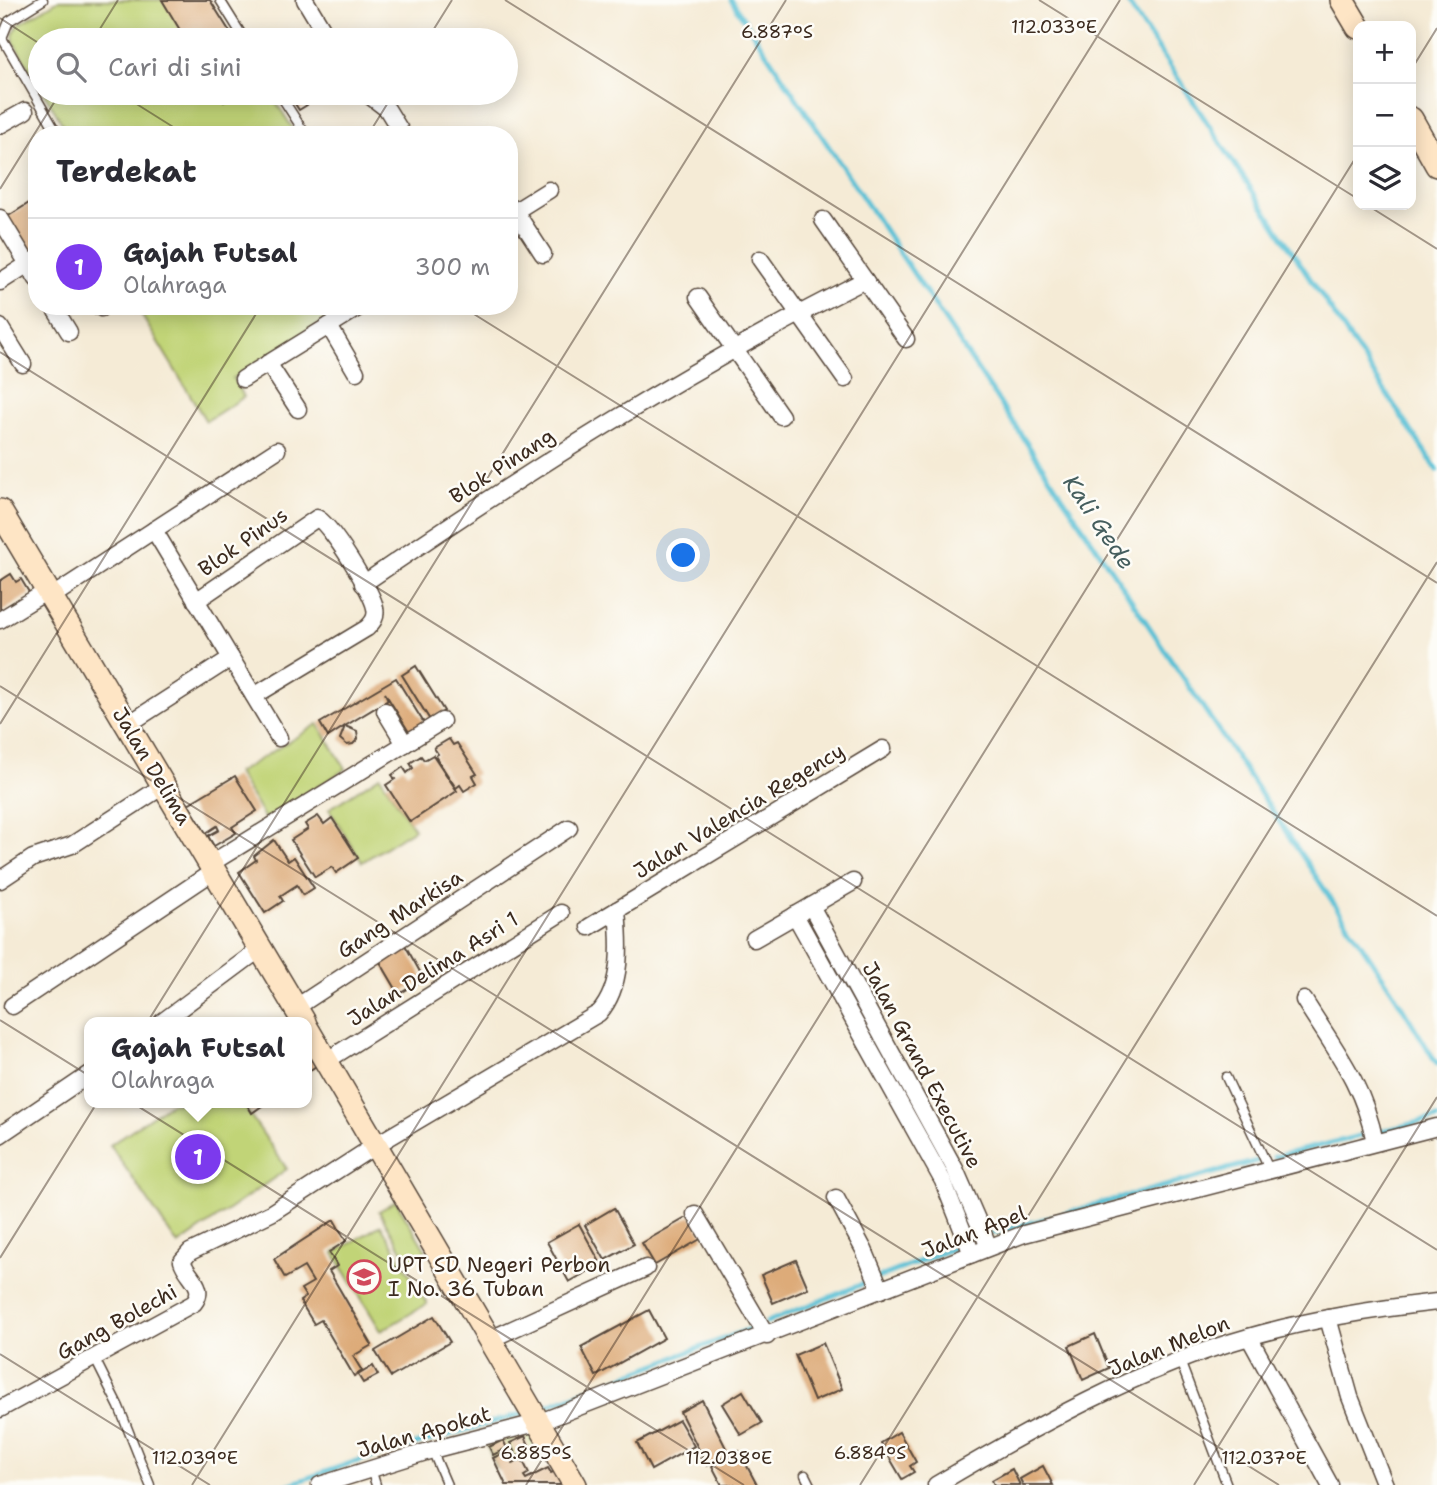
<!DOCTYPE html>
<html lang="id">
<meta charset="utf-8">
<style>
:root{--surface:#fff;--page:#f2f2f3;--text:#2b2b33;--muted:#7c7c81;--line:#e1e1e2;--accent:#7c3aed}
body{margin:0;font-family:"Shantell Sans",sans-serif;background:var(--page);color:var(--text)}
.controls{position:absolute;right:21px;top:21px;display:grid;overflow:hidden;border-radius:14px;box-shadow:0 4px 18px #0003}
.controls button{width:63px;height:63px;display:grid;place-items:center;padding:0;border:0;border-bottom:2px solid var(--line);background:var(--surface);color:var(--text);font:35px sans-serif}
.you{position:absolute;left:684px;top:556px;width:24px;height:24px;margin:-18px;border:5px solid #fff;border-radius:50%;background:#1a73e8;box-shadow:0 0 0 10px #1a73e833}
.badge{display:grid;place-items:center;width:46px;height:46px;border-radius:50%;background:var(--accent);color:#fff;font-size:23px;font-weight:700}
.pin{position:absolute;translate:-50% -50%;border:4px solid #fff;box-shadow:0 2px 7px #0006}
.popup{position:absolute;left:84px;top:1017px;width:228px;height:91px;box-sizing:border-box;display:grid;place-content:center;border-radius:14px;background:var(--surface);filter:drop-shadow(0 2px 5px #0005);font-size:23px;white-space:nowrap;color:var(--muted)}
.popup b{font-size:26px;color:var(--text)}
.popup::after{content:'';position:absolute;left:50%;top:100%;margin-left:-14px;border:14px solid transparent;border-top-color:var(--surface)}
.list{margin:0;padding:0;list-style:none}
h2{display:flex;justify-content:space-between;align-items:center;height:91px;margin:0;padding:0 28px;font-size:30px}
h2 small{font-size:23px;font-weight:400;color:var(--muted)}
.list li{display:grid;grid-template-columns:46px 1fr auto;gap:21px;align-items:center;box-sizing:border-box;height:98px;padding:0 28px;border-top:2px solid var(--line)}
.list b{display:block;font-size:26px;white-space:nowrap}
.list p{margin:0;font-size:23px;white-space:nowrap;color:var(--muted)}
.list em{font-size:23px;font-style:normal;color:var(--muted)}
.icon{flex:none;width:38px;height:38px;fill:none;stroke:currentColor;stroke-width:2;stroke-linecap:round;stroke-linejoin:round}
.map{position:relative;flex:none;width:1437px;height:1485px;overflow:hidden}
.search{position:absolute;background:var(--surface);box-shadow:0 4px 18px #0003;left:28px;top:28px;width:490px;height:77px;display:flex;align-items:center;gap:18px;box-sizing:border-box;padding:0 24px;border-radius:38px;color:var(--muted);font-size:26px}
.panel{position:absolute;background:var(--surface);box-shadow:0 4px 18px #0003;left:28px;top:126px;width:490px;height:189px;border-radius:28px}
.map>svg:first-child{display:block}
.green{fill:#c1d477;stroke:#7e7f4a;stroke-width:2}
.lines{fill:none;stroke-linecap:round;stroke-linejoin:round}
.stream{stroke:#58c0d5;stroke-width:5}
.building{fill:#ddab79}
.lane-casing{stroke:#57473a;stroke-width:11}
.street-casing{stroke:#57473a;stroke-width:19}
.secondary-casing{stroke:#57473a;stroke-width:26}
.lane{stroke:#fff;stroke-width:8}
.street{stroke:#fff;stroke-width:16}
.secondary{stroke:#fee5c5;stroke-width:23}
.ticks{fill:none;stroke:#3b2a1e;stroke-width:2;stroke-opacity:0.45}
.labels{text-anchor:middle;stroke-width:5;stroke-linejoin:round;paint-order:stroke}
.street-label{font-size:21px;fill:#3b2a1e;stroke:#fdfcf7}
.poi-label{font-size:21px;fill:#3b2a1e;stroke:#fdfcf7;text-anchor:start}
.water-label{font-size:23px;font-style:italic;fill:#455e5e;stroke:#fdfcf7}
.ticks-label{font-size:18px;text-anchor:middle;fill:#3b2a1e;stroke:#fdfcf7;stroke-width:5;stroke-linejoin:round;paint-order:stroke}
</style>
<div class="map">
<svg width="1437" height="1485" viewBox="0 0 1437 1485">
<rect width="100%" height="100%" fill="#fdfcf7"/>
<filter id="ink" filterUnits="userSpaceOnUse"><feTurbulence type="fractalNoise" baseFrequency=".0143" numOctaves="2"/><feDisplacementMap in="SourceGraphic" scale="14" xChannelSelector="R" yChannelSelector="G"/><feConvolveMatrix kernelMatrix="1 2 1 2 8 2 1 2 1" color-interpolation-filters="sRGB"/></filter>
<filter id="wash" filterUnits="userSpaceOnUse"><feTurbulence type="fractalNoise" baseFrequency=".00686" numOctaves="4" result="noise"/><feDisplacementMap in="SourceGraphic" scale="28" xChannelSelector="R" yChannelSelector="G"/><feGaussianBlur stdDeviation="1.57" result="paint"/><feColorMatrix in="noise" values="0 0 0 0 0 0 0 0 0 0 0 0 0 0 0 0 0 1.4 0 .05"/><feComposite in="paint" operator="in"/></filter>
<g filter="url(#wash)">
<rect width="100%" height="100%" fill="#f5ebd6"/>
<g class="green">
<path d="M 59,0 L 178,0 L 203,40 L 40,40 L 40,87 L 14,43 L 13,34 L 19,24 Z"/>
<path d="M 44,93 L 270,93 L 297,135 L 69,135 Z"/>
<path d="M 136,306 L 351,306 L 233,378 L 244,397 L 206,421 Z"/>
<path d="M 318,724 L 346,769 L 265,819 L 237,773 Z"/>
<path d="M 380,776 L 414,829 L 362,862 L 329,809 Z"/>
<path d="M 171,1103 L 242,1103 L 287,1169 L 178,1245 L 110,1145 Z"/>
<path d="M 396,1201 L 426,1251 L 409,1262 L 379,1211 Z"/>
<path d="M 381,1225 L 427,1304 L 381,1331 L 334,1253 Z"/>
<path d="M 529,1432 L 546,1446 L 498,1470 L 485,1443 Z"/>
</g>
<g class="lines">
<g class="stream">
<path d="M 731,0 L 1393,992 L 1437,1064"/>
<path d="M 1126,0 L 1437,470"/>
<path d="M 1382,1131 L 1437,1118"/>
<path d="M 1274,1157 L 1364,1135"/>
<path d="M 993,1233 L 1257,1161"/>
<path d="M 767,1322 L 961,1245"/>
<path d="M 538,1409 L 752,1328"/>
<path d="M 287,1485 L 354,1462 L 525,1413"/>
</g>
</g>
<g id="blocks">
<g class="building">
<path d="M 162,0 L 210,0 L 235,40 L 186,40 Z"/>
<path d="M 218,93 L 238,93 L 224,102 Z"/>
<path d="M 288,93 L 299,93 L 307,105 L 299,110 Z"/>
<path d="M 37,198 L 37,250 L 30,254 L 7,217 Z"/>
<path d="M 11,574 L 16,582 L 21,579 L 30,594 L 0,613 L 0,581 Z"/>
<path d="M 416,666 L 444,711 L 430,720 L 402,675 Z"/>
<path d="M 396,678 L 424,723 L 409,732 L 385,693 L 388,700 L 345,726 L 357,731 L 358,739 L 353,744 L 347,745 L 340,739 L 345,726 L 328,737 L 320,723 Z"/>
<path d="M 449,739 L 453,745 L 457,743 L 477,774 L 473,776 L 477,783 L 464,791 L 460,785 L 456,788 L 435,756 L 438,754 L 434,748 Z"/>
<path d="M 433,755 L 457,791 L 410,822 L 386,785 L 395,779 L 392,775 L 403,767 L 407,773 L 413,768 L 410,763 L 421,756 L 424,760 Z"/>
<path d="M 235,776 L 257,811 L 232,827 L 236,833 L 214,846 L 208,836 L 219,830 L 217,826 L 206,833 L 188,804 Z"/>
<path d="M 318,816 L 324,824 L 332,818 L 358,858 L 336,873 L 332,867 L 315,877 L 291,840 L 308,829 L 305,824 Z"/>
<path d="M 274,840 L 288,861 L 294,857 L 314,888 L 303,895 L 297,885 L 280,896 L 283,901 L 265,913 L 239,872 L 256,860 L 254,856 Z"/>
<path d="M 405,945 L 424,979 L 399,994 L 379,960 Z"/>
<path d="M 306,1052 L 316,1066 L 306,1073 Z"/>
<path d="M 246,1103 L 266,1103 L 252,1113 Z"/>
<path d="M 614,1208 L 634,1244 L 605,1260 L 585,1225 Z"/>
<path d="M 691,1215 L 704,1237 L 655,1265 L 642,1243 Z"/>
<path d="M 334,1220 L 346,1241 L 329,1252 L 337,1266 L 329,1271 L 372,1345 L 353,1356 L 362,1371 L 354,1376 L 321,1320 L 314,1324 L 300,1301 L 306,1297 L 301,1289 L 313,1282 L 304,1267 L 285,1278 L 274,1259 Z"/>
<path d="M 579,1224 L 601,1264 L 569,1282 L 547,1242 Z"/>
<path d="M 796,1260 L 808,1288 L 773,1303 L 761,1275 Z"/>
<path d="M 649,1310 L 664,1338 L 596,1376 L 581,1347 Z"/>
<path d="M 434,1316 L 450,1342 L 391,1377 L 375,1351 Z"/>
<path d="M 1095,1334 L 1109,1368 L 1083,1380 L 1069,1346 Z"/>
<path d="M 823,1343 L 842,1389 L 814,1401 L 795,1355 Z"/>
<path d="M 373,1366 L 378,1375 L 363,1383 L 358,1375 Z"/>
<path d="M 743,1391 L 762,1423 L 741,1435 L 722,1404 Z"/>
<path d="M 702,1400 L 729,1454 L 707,1466 L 680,1412 Z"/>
<path d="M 679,1420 L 694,1446 L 651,1470 L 637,1443 Z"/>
<path d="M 899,1432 L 916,1462 L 910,1466 L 914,1472 L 902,1479 L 881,1443 Z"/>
<path d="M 525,1436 L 531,1450 L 517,1457 L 510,1443 Z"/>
<path d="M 503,1440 L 507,1448 L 493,1455 L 489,1447 Z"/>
<path d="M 507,1451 L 513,1463 L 522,1459 L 529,1473 L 524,1476 L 526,1479 L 548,1468 L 551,1473 L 555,1471 L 562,1485 L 506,1485 L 493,1458 Z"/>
<path d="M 739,1451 L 757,1485 L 722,1485 L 712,1466 Z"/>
<path d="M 1043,1466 L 1053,1485 L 1023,1485 L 1020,1479 Z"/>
<path d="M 1012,1469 L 1020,1485 L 994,1485 L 992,1480 Z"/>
</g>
</g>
</g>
<g filter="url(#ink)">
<use href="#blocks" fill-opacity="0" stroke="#57473a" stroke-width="2"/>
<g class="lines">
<defs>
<g id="lane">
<path d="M 43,0 L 9,21 L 2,38 L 58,135"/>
<path d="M 220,0 L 245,40"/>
<path d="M 279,93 L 306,135"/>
<path d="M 1226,1077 L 1269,1169"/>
<path d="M 95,1359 L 119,1407 L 150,1485"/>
<path d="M 1180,1361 L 1227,1485"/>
<path d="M 432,1450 L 447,1485"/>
<path d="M 371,1469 L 376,1485"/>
<path d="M 805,1475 L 810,1485"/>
</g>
<g id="street">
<path d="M 305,0 L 329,40"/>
<path d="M 366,93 L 387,109 L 403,135"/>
<path d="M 0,125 L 25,111"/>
<path d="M 515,211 L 543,254"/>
<path d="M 509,215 L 549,190"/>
<path d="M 0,218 L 37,279"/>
<path d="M 823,220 L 906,339"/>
<path d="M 760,259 L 845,379"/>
<path d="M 0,282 L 36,259"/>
<path d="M 698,297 L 781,416"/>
<path d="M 53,306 L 69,332"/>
<path d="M 100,306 L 101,308"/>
<path d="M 329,326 L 356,372"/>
<path d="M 0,327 L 23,364"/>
<path d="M 268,363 L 298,409"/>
<path d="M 243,379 L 361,306"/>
<path d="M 154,530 L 279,738"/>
<path d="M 363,584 C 525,473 689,368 865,280"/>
<path d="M 51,597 L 277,450"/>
<path d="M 196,601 L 317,518 C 330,523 373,593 375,608 C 377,617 373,622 367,628 L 254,696"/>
<path d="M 0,620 L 47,591"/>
<path d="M 385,711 L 405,744"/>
<path d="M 127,725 L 231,658"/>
<path d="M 210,864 L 442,721"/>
<path d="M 0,880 L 33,858 L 72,845 L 163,786"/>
<path d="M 811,906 L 955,1169 L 989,1247"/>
<path d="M 795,915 L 943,1181 L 972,1254"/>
<path d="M 589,927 L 883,749"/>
<path d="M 754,939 L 853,882"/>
<path d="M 1304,1000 C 1335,1050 1363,1083 1375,1142"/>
<path d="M 12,1006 L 214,871"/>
<path d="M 295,1008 L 569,828"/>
<path d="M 162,1022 L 260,949"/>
<path d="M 326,1061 L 561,913"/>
<path d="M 0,1135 L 90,1074"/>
<path d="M 836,1198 L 864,1250 L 881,1290"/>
<path d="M 695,1214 L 767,1336"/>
<path d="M 1328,1318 L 1350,1397 L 1385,1485"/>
<path d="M 1249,1337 L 1330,1485"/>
<path d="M 491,1339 L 646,1268"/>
<path d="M 0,1409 L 194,1303 C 207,1286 187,1277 182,1261 L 190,1252 L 271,1213 L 376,1145 L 599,1013 C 623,986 620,943 617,910"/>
<path d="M 320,1485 L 432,1450 L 540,1422 L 1024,1234 L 1437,1127"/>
<path d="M 936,1485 C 1034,1427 1139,1368 1249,1337 C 1310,1319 1374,1309 1437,1302"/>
</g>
<g id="secondary">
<path d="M 1342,0 L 1358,27"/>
<path d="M 1411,119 L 1437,165"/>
<path d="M 0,511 L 304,1022"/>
<path d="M 306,1027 L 575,1485"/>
</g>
</defs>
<use href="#lane" class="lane-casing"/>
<use href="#street" class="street-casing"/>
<use href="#secondary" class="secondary-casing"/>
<use href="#lane" class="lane"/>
<use href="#street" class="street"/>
<use href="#secondary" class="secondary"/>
</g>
</g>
<path class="ticks" d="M 505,0 L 1437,583M 1039,0 L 1358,199M 0,18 L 40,44M 93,40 L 118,0M 427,40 L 452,0M 1411,70 L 1437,28M 119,93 L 186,135M 368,135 L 394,93M 0,189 L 60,93M 1367,205 L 1437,249M 461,306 L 1437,916M 0,352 L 1437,1250M 0,686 L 1279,1485M 0,724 L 261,306M 0,1020 L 744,1485M 0,1258 L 786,0M 0,1354 L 210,1485M 192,1485 L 1120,0M 526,1485 L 1358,154M 860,1485 L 1437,562M 1194,1485 L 1437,1097"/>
<defs>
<symbol id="school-ring" viewBox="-11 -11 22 22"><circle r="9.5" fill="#fdfcf7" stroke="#d1495b" stroke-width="1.5"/><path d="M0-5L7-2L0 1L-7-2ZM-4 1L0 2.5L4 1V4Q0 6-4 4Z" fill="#d1495b"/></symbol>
</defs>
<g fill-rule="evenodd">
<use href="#school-ring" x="345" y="1258" width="38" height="38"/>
</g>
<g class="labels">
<g class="street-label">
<text transform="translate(502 466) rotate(-33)" y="7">Blok Pinang</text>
<text transform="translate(243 542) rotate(-35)" y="7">Blok Pinus</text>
<text transform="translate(152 766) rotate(59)" y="7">Jalan Delima</text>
<text transform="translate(739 811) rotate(-31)" y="7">Jalan Valencia Regency</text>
<text transform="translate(400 914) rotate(-33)" y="7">Gang Markisa</text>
<text transform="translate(433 969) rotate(-32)" y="7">Jalan Delima Asri 1</text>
<text transform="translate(922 1065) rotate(62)" y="7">Jalan Grand Executive</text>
<text transform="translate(974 1232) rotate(-21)" y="7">Jalan Apel</text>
<text transform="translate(117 1322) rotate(-29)" y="7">Gang Bolechi</text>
<text transform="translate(1169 1346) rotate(-22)" y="7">Jalan Melon</text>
<text transform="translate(424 1432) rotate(-16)" y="7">Jalan Apokat</text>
</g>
<g class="poi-label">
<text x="388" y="1272">UPT SD Negeri Perbon<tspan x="388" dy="24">I No. 36 Tuban</tspan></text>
</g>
<g class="water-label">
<text transform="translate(1099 522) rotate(56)" y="8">Kali Gede</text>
</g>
</g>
<g class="ticks-label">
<text x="1054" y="33">112.033°E</text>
<text x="777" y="38">6.887°S</text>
<text x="536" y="1459">6.885°S</text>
<text x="870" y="1459">6.884°S</text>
<text x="195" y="1464">112.039°E</text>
<text x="729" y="1464">112.038°E</text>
<text x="1264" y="1464">112.037°E</text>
</g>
</svg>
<div class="controls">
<button>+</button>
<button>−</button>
<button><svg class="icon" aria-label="layers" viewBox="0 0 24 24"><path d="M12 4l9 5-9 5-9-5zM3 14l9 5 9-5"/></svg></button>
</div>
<div class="you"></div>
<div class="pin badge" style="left:198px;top:1157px">1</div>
<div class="popup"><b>Gajah Futsal</b>Olahraga</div>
<div class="search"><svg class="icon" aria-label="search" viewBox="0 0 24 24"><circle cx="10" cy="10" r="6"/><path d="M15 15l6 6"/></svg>Cari di sini</div>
<section class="panel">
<h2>Terdekat<small></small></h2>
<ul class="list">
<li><span class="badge">1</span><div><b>Gajah Futsal</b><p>Olahraga</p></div><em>300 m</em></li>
</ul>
</section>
</div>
